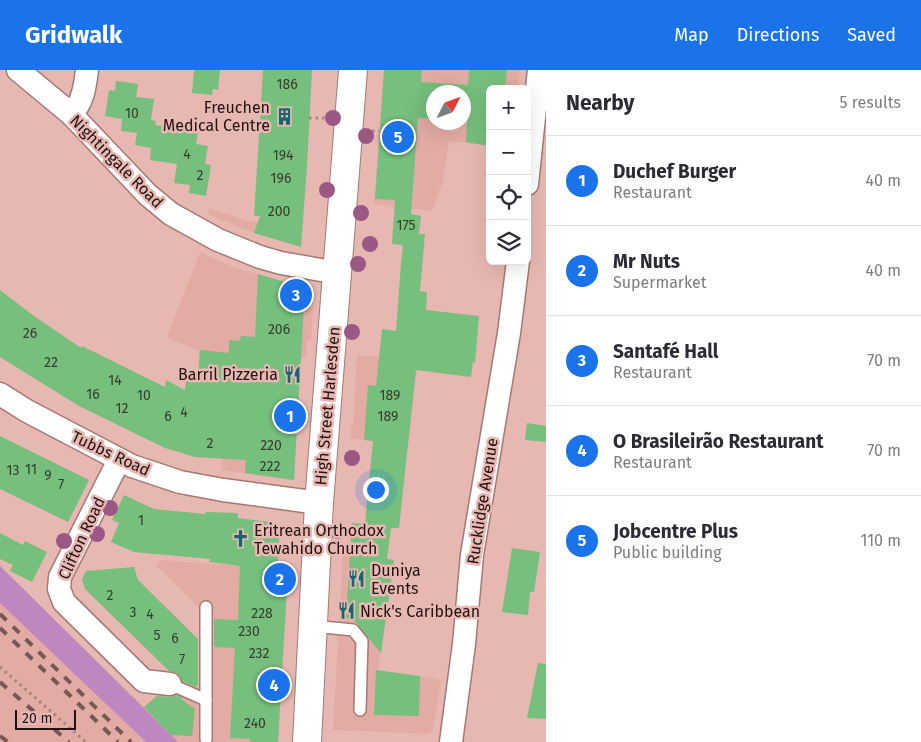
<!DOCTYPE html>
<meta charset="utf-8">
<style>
:root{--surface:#fff;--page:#f7f7f7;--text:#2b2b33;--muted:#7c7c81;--line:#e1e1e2;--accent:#1a73e8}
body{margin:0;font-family:"Fira Sans",sans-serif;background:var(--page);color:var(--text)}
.controls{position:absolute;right:15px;top:15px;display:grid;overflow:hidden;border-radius:8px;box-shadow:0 5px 20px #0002}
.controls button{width:45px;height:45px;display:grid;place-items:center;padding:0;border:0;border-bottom:1px solid var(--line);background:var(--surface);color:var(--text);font:25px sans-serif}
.compass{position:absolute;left:426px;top:15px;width:45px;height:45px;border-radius:50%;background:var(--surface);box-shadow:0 5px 20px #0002;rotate:48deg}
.scale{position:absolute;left:15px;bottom:12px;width:61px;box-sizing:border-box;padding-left:5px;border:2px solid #231211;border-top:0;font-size:14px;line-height:18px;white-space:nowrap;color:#231211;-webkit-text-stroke:4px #e7b8b2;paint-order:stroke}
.you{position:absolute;left:375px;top:419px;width:18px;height:18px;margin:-12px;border:4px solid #fff;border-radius:50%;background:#1a73e8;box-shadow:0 0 0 8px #1a73e833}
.badge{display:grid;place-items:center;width:32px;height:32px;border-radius:50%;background:var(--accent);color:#fff;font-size:16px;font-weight:700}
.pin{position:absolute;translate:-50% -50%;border:2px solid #fff;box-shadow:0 1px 5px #0006}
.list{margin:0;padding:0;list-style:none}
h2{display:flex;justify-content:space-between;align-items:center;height:65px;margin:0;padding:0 20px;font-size:21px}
h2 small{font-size:16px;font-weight:400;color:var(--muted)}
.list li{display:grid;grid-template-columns:32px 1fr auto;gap:15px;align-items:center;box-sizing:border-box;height:90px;padding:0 20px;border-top:1px solid var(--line)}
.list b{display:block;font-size:19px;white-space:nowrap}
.list p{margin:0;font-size:16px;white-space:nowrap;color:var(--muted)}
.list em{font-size:16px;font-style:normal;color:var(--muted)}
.icon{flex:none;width:28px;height:28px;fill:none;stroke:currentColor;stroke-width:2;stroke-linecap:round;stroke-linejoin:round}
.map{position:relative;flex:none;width:546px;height:672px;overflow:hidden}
header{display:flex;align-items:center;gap:30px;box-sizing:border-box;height:70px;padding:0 25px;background:var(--accent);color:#fff}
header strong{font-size:24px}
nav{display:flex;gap:28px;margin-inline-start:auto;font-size:18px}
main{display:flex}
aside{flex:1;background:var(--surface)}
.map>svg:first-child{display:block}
.built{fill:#e2aba4;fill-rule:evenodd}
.green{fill:#bf87bf}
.building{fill:#76bf7d}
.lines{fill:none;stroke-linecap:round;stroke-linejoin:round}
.service-casing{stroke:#a47973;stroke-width:14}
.minor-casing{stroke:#a47973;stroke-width:25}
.primary-casing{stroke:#a47973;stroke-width:30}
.path{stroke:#a9837f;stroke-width:3;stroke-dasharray:2.5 4;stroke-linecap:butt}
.service{stroke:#fff;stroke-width:11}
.minor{stroke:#fff;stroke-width:22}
.primary{stroke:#fff;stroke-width:28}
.rail{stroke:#765855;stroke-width:4;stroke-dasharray:9 9;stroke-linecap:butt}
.tree{fill:#9b5885}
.labels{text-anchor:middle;stroke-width:5;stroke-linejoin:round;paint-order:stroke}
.number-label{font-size:14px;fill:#383d2c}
.poi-label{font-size:16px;fill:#231211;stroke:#e7b8b2;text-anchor:start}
.street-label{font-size:16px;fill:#231211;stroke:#e7b8b2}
</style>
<header>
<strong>Gridwalk</strong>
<nav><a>Map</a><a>Directions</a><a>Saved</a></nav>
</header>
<main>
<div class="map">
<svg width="546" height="672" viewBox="0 0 546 672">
<rect width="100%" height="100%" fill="#e7b8b2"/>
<g class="built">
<path d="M 384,0 L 520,0 L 518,19 L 490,19 L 490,76 L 449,71 L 443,111 L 432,141 L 374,134 ZM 433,22 L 463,22 L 463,52 L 433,52 Z"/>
<path d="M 209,138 L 252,152 L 258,152 L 301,177 L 246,160 L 208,144 Z"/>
<path d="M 200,182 L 233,197 L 305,218 L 304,237 L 313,238 L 311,271 L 307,270 L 306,288 L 301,288 L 294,405 L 290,410 L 222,400 L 225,358 L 198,315 L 199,281 L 167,267 Z"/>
<path d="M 357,285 L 418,291 L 408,376 L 350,368 L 351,358 L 353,357 Z"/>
<path d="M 343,482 L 394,490 L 378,600 L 441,610 L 437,639 L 432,661 L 428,664 L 333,660 Z"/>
<path d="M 163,490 L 288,500 L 278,672 L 0,672 L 0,496 L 144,637 L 176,607 L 193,618 L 202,611 L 200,539 L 156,495 Z"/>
</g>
<path class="green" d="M 0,496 L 178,672 L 146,672 L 0,533 Z"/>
<g class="building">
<path d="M 194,0 L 220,0 L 218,20 L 213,19 L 212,25 L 192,23 Z"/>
<path d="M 263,0 L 312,0 L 307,97 L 301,177 L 254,163 L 260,146 L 254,146 Z"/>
<path d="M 384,0 L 422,0 L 421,12 L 468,15 L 469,0 L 507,0 L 505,19 L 490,19 L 490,76 L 466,72 L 467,51 L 464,51 L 464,22 L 434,22 L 434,49 L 418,48 L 411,144 L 421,146 L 419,164 L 425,164 L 420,221 L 427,222 L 426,240 L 479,246 L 475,293 L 473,292 L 471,307 L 416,300 L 399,458 L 391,458 L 387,489 L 394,490 L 381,583 L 353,549 L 346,548 L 352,453 L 365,454 L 373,371 L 364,370 L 368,315 L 376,316 L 382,259 L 396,261 L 401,193 L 403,175 L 392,174 L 395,130 L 375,129 Z"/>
<path d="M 116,11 L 138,14 L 136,27 L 154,29 L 151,50 L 156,51 L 155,55 L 183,59 L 182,61 L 198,63 L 196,74 L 208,76 L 205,94 L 211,95 L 206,126 L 189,123 L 190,115 L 174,113 L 177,94 L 150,90 L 151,78 L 135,75 L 137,63 L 121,61 L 122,49 L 105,46 L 109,20 L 115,21 Z"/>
<path d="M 258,204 L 305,218 L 294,410 L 245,403 L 246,390 L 195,387 L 165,378 L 79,336 L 0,287 L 0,220 L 34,246 L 81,278 L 82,276 L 165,317 L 166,310 L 185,320 L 186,309 L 198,310 L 200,280 L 229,283 L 229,270 L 240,271 L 241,266 L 255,267 Z"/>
<path d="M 527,353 L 546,356 L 546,372 L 525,370 Z"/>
<path d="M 0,366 L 89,410 L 68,452 L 0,419 Z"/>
<path d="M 124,425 L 154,439 L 205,444 L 206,442 L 238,443 L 238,448 L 278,453 L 278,458 L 280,458 L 277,499 L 288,500 L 278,672 L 250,672 L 250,669 L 230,668 L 235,578 L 214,577 L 214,549 L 238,550 L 240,496 L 209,492 L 210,489 L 134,482 L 111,472 L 119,453 L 112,450 Z"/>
<path d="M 0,463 L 23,475 L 25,471 L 47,482 L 32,512 L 10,501 L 13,495 L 0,489 Z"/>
<path d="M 512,478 L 540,482 L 534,522 L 530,522 L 528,545 L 502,542 Z"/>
<path d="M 134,497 L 138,510 L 198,569 L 198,614 L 195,617 L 182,611 L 177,603 L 169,601 L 85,519 L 82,509 L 86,501 Z"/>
<path d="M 538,593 L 546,594 L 546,649 L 527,648 Z"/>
<path d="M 376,600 L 420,606 L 419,646 L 374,645 Z"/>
<path d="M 177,625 L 183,628 L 181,629 L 195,639 L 192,666 L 171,665 L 144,637 L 157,626 L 169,627 Z"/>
</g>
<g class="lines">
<defs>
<g id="service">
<path d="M 313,556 L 353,560 L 362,571 L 360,640"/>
<path d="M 170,614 L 206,630"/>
<path d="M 206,669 L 206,537"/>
</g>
<g id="minor">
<path d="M 18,0 L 71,44 L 148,125 L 171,144 L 218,170 L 260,187 L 281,193 L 338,203"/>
<path d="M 71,44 C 83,33 85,16 87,0"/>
<path d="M 527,114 L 539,0"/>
<path d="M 0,324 L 27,341 L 132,396 L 180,412 L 223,420 L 319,433"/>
<path d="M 119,390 L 60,507 L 59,519 L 64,532 L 144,611 L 170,614"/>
<path d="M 451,672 L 464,574 L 472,485 L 509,263 L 518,191"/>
</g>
<path id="primary" d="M 307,672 L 319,433 L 353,0"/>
</defs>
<use href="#service" class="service-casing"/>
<use href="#minor" class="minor-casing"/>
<use href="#primary" class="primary-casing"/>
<g class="path">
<path d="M 309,48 L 325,48"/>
<path d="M 372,61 L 379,61"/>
<path d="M 0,597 L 86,672"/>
</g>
<use href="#service" class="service"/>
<use href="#minor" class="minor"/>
<use href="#primary" class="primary"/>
<g class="rail">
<path d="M 0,544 L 131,672"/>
<path d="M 0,558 L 118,672"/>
<path d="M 0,612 L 69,672"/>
<path d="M 0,666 L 8,672"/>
</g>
</g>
<g class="tree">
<circle cx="333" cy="48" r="8"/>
<circle cx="366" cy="66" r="8"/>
<circle cx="327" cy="120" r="8"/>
<circle cx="361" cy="143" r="8"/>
<circle cx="370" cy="174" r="8"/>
<circle cx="358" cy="194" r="8"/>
<circle cx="352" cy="262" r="8"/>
<circle cx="352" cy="388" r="8"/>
<circle cx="110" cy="438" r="8"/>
<circle cx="338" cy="461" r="8"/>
<circle cx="97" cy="464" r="8"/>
<circle cx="64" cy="471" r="8"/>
</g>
<defs>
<symbol id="building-bare" viewBox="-9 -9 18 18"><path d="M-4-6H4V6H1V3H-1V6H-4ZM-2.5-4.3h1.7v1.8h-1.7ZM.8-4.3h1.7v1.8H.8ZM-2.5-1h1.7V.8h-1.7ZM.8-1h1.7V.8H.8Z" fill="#18656e" stroke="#e7b8b2" stroke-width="2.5" paint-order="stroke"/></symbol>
<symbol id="restaurant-bare" viewBox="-9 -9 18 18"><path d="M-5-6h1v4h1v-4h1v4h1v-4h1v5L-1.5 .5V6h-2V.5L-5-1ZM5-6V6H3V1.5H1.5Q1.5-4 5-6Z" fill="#18656e" stroke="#e7b8b2" stroke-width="2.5" paint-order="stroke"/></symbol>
<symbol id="church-bare" viewBox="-9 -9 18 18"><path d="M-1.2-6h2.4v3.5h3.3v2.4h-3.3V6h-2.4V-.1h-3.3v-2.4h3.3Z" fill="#18656e" stroke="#e7b8b2" stroke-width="2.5" paint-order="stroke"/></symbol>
</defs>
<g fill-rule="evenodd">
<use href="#building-bare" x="272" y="34" width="25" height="25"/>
<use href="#restaurant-bare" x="280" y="292" width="25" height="25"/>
<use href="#church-bare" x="228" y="456" width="25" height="25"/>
<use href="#restaurant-bare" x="344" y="496" width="25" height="25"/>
<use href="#restaurant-bare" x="334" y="528" width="25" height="25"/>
</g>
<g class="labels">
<g class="number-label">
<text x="287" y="19">186</text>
<text x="132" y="48">10</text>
<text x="187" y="89">4</text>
<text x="283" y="90">194</text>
<text x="200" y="110">2</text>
<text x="281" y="113">196</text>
<text x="279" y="146">200</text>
<text x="406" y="160">175</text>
<text x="279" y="264">206</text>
<text x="30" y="268">26</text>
<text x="51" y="297">22</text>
<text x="115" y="315">14</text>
<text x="93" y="329">16</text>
<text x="144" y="330">10</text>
<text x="390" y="330">189</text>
<text x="122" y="343">12</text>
<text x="184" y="347">4</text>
<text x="168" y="351">6</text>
<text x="388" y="351">189</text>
<text x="210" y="378">2</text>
<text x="271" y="380">220</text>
<text x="270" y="401">222</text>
<text x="31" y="404">11</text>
<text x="13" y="405">13</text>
<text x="48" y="410">9</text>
<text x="61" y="419">7</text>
<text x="141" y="455">1</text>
<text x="110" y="530">2</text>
<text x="133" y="547">3</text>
<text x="262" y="548">228</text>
<text x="150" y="549">4</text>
<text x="249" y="566">230</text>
<text x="157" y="570">5</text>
<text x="175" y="573">6</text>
<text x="259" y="588">232</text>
<text x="182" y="594">7</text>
<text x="255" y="658">240</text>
</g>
<g class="poi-label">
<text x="270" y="43" text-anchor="end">Freuchen<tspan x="270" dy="18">Medical Centre</tspan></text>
<text x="278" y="310" text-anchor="end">Barril Pizzeria</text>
<text x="254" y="466">Eritrean Orthodox<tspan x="254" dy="18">Tewahido Church</tspan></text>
<text x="371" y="506">Duniya<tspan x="371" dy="18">Events</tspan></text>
<text x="360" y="547">Nick's Caribbean</text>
</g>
<g class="street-label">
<text transform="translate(117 91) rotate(45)" y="6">Nightingale Road</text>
<text transform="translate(327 336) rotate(-85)" y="6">High Street Harlesden</text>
<text transform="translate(111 383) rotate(25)" y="6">Tubbs Road</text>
<text transform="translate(482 431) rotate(-81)" y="6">Rucklidge Avenue</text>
<text transform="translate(81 468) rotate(-65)" y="6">Clifton Road</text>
</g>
</g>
</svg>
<div class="controls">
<button>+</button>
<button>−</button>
<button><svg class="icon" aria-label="locate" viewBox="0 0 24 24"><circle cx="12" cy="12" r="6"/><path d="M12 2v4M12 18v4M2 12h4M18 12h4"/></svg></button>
<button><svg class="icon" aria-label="layers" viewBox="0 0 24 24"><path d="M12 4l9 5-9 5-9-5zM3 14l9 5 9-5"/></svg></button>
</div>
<svg class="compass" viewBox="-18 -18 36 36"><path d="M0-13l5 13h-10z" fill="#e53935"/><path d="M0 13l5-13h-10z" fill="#7c7c81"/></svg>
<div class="scale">20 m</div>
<div class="you"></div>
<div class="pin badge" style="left:290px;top:346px">1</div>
<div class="pin badge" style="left:280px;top:509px">2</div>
<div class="pin badge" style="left:296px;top:225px">3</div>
<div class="pin badge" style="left:274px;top:615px">4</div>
<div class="pin badge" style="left:398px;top:67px">5</div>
</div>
<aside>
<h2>Nearby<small>5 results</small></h2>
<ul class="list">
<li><span class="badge">1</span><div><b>Duchef Burger</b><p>Restaurant</p></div><em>40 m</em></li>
<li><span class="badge">2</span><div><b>Mr Nuts</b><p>Supermarket</p></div><em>40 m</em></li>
<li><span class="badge">3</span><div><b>Santafé Hall</b><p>Restaurant</p></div><em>70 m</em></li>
<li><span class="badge">4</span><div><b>O Brasileirão Restaurant</b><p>Restaurant</p></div><em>70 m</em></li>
<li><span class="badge">5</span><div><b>Jobcentre Plus</b><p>Public building</p></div><em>110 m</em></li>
</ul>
</aside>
</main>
